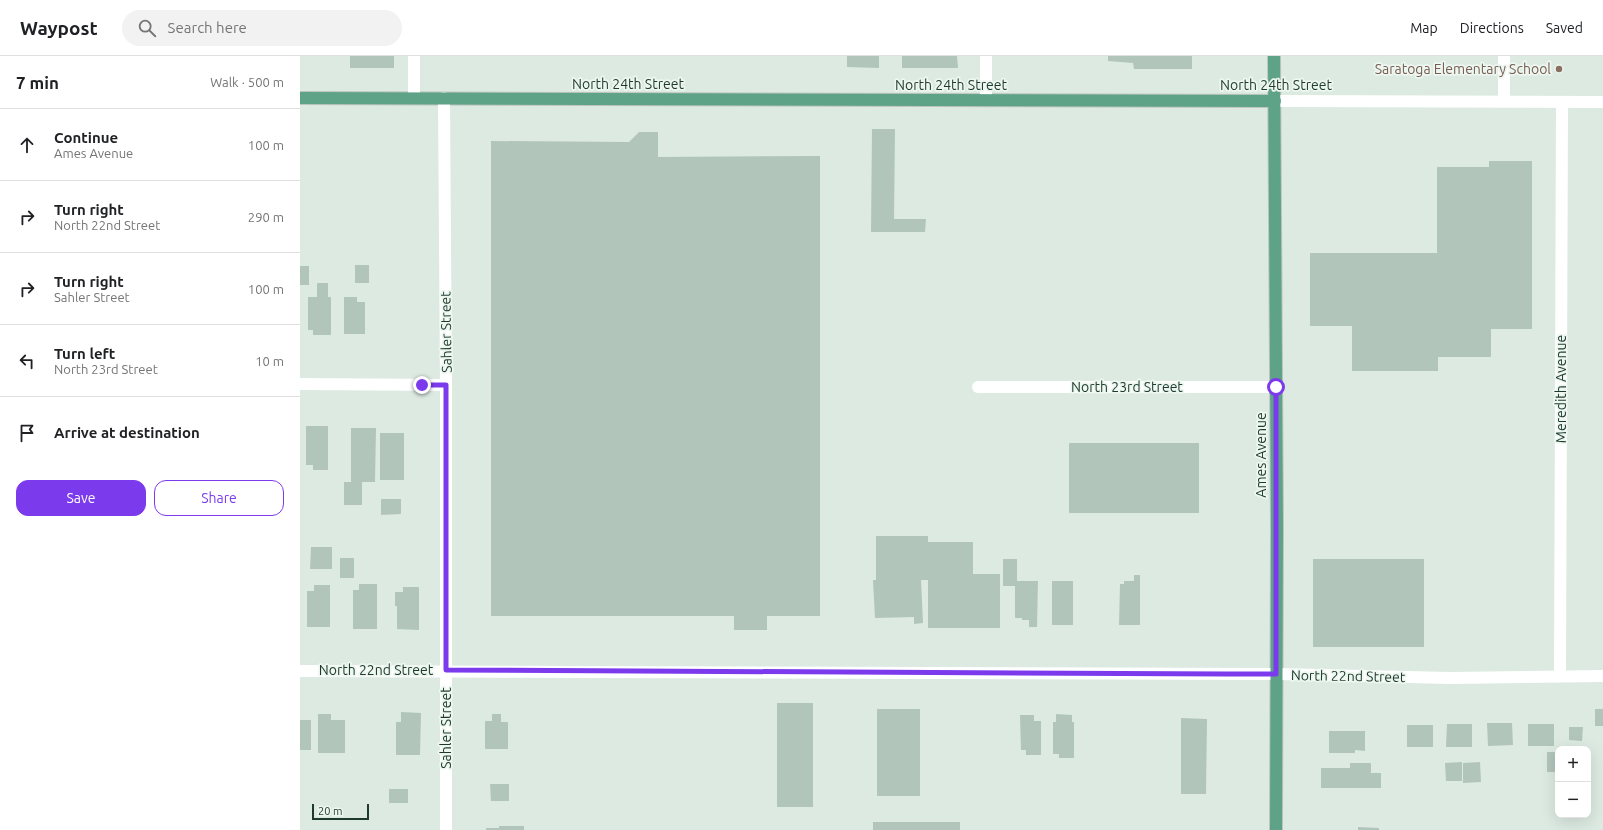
<!DOCTYPE html>
<meta charset="utf-8">
<style>
:root{--surface:#fff;--page:#f2f2f2;--text:#202124;--muted:#757577;--line:#e0e0e0;--accent:#7c3aed}
body{margin:0;font-family:Ubuntu,sans-serif;background:var(--page);color:var(--text)}
.controls{position:absolute;right:12px;bottom:12px;display:grid;overflow:hidden;border-radius:8px;box-shadow:0 4px 16px #0002}
.controls button{width:36px;height:36px;display:grid;place-items:center;padding:0;border:0;border-bottom:1px solid var(--line);background:var(--surface);color:var(--text);font:20px sans-serif}
.scale{position:absolute;left:12px;bottom:10px;width:57px;box-sizing:border-box;padding-left:4px;border:2px solid #1e3a2e;border-top:0;font-size:11px;line-height:14px;white-space:nowrap;color:#1e3a2e;-webkit-text-stroke:3px #edf7f0;paint-order:stroke}
.stop{position:absolute;width:12px;height:12px;margin:-9px;border:3px solid #7c3aed;border-radius:50%;background:#fff}
.stop.end{background:#7c3aed;border-color:#fff;box-shadow:0 1px 4px #0008}
.list{margin:0;padding:0;list-style:none}
h2{display:flex;justify-content:space-between;align-items:center;height:52px;margin:0;padding:0 16px;font-size:17px}
h2 small{font-size:13px;font-weight:400;color:var(--muted)}
.list li{display:grid;grid-template-columns:26px 1fr auto;gap:12px;align-items:center;box-sizing:border-box;height:72px;padding:0 16px;border-top:1px solid var(--line)}
.list b{display:block;font-size:15px;white-space:nowrap}
.list p{margin:0;font-size:13px;white-space:nowrap;color:var(--muted)}
.list em{font-size:13px;font-style:normal;color:var(--muted)}
.actions{display:flex;gap:8px;padding:12px 16px}
.actions a{flex:1;padding:9px 0;border:1px solid var(--accent);border-radius:12px;text-align:center;font-size:14px;color:var(--accent)}
.actions .main{background:var(--accent);color:#fff}
.icon{flex:none;width:22px;height:22px;fill:none;stroke:currentColor;stroke-width:2;stroke-linecap:round;stroke-linejoin:round}
.map{position:relative;flex:none;width:1303px;height:774px;overflow:hidden}
header{display:flex;align-items:center;gap:24px;box-sizing:border-box;height:56px;padding:0 20px;background:var(--surface);border-bottom:1px solid var(--line)}
header strong{font-size:19px}
nav{display:flex;gap:22px;margin-inline-start:auto;font-size:14px}
.search{width:280px;height:36px;background:var(--page);display:flex;align-items:center;gap:10px;box-sizing:border-box;padding:0 14px;border-radius:22px;color:var(--muted);font-size:15px}
main{display:flex}
aside{flex:1;background:var(--surface)}
.map>svg:first-child{display:block}
.building{fill:#b2c5bb}
.lines{fill:none;stroke-linecap:round;stroke-linejoin:round}
.major-casing{stroke:#bcc4c0;stroke-width:14}
.minor{stroke:#fff;stroke-width:12}
.major{stroke:#5ea388;stroke-width:12}
.route{stroke:#7c3aed;stroke-width:5}
.education-dot{fill:#8d6e63;stroke:#edf7f0;stroke-width:1.5}
.labels{text-anchor:middle;stroke-width:3.5;stroke-linejoin:round;paint-order:stroke}
.education-label{font-size:14px;fill:#785e54;stroke:#edf7f0;text-anchor:end}
.street-label{font-size:14px;fill:#1e3a2e;stroke:#edf7f0}
</style>
<header>
<strong>Waypost</strong>
<div class="search"><svg class="icon" aria-label="search" viewBox="0 0 24 24"><circle cx="10" cy="10" r="6"/><path d="M15 15l6 6"/></svg>Search here</div>
<nav><a>Map</a><a>Directions</a><a>Saved</a></nav>
</header>
<main>
<aside>
<h2>7 min<small>Walk · 500 m</small></h2>
<ul class="list">
<li><svg class="icon" aria-label="ahead" viewBox="0 0 24 24"><path d="M12 20V5M6 11l6-6 6 6"/></svg><div><b>Continue</b><p>Ames Avenue</p></div><em>100 m</em></li>
<li><svg class="icon" aria-label="right" viewBox="0 0 24 24"><path d="M7 20v-9h11M14 6l5 5-5 5"/></svg><div><b>Turn right</b><p>North 22nd Street</p></div><em>290 m</em></li>
<li><svg class="icon" aria-label="right" viewBox="0 0 24 24"><path d="M7 20v-9h11M14 6l5 5-5 5"/></svg><div><b>Turn right</b><p>Sahler Street</p></div><em>100 m</em></li>
<li><svg class="icon" aria-label="left" viewBox="0 0 24 24"><path d="M17 20v-9H6M10 6l-5 5 5 5"/></svg><div><b>Turn left</b><p>North 23rd Street</p></div><em>10 m</em></li>
<li><svg class="icon" aria-label="arrive" viewBox="0 0 24 24"><path d="M6 21V4h12l-3 4 3 4H6"/></svg><div><b>Arrive at destination</b></div></li>
</ul>
<div class="actions"><a class="main">Save</a><a>Share</a></div>
</aside>
<div class="map">
<svg width="1303" height="774" viewBox="0 0 1303 774">
<rect width="100%" height="100%" fill="#dceae2"/>
<g class="building">
<rect x="50" y="0" width="44" height="12"/>
<path d="M 547,0 L 579,0 L 579,12 L 547,11 Z"/>
<path d="M 602,0 L 657,0 L 658,12 L 602,12 Z"/>
<path d="M 808,0 L 892,0 L 892,13 L 834,13 L 833,7 L 808,5 Z"/>
<path d="M 572,73 L 595,73 L 594,163 L 626,163 L 625,176 L 571,176 Z"/>
<path d="M 339,76 L 358,76 L 358,101 L 520,100 L 520,560 L 467,560 L 467,574 L 434,574 L 434,560 L 191,560 L 191,85 L 329,86 Z"/>
<path d="M 1189,105 L 1232,105 L 1232,273 L 1191,273 L 1191,301 L 1138,301 L 1138,315 L 1052,315 L 1052,270 L 1010,270 L 1010,197 L 1137,197 L 1137,111 L 1189,111 Z"/>
<rect x="55" y="209" width="14" height="18"/>
<rect x="0" y="210" width="9" height="19"/>
<path d="M 17,227 L 28,227 L 28,241 L 31,241 L 31,279 L 13,279 L 13,274 L 8,274 L 8,241 L 17,241 Z"/>
<path d="M 44,241 L 57,241 L 57,246 L 65,246 L 65,278 L 44,278 Z"/>
<path d="M 6,370 L 28,370 L 28,414 L 13,414 L 13,409 L 6,409 Z"/>
<path d="M 51,372 L 76,372 L 75,426 L 62,426 L 62,449 L 44,449 L 44,426 L 51,426 Z"/>
<rect x="80" y="377" width="24" height="47"/>
<rect x="769" y="387" width="130" height="70"/>
<path d="M 81,443 L 101,443 L 101,458 L 81,459 Z"/>
<path d="M 576,480 L 628,480 L 628,486 L 673,486 L 673,518 L 700,518 L 700,572 L 628,572 L 628,524 L 621,524 L 623,567 L 614,568 L 614,561 L 575,562 L 573,524 L 576,524 Z"/>
<path d="M 11,491 L 32,491 L 32,513 L 10,513 Z"/>
<rect x="40" y="502" width="14" height="20"/>
<path d="M 703,503 L 717,503 L 717,525 L 738,525 L 737,571 L 729,571 L 729,564 L 722,564 L 722,562 L 715,562 L 715,530 L 703,530 Z"/>
<rect x="1013" y="503" width="111" height="88"/>
<path d="M 834,519 L 840,519 L 840,569 L 819,569 L 820,528 L 824,528 L 824,525 L 834,525 Z"/>
<rect x="752" y="525" width="21" height="44"/>
<path d="M 59,528 L 77,528 L 77,573 L 53,573 L 53,534 L 59,534 Z"/>
<path d="M 14,529 L 30,529 L 30,571 L 7,571 L 7,535 L 14,535 Z"/>
<path d="M 103,531 L 119,531 L 119,574 L 97,573 L 97,550 L 95,550 L 95,536 L 103,536 Z"/>
<rect x="477" y="647" width="36" height="104"/>
<rect x="577" y="653" width="43" height="87"/>
<rect x="1295" y="653" width="8" height="17"/>
<path d="M 101,656 L 121,657 L 120,699 L 96,699 L 96,666 L 101,666 Z"/>
<path d="M 18,658 L 31,658 L 31,664 L 45,664 L 45,697 L 18,697 Z"/>
<path d="M 192,658 L 201,658 L 201,666 L 208,666 L 208,693 L 185,693 L 185,665 L 192,665 Z"/>
<path d="M 756,658 L 772,659 L 772,666 L 774,666 L 774,702 L 759,702 L 759,698 L 753,698 L 753,666 L 756,666 Z"/>
<path d="M 720,659 L 734,659 L 734,665 L 741,665 L 741,699 L 726,699 L 726,694 L 721,694 Z"/>
<path d="M 881,662 L 907,663 L 906,738 L 881,738 Z"/>
<rect x="0" y="664" width="11" height="30"/>
<path d="M 1187,667 L 1212,667 L 1213,689 L 1188,690 Z"/>
<path d="M 1147,668 L 1172,668 L 1172,691 L 1146,691 Z"/>
<rect x="1228" y="668" width="26" height="22"/>
<rect x="1107" y="669" width="26" height="22"/>
<path d="M 1269,671 L 1283,671 L 1282,685 L 1269,684 Z"/>
<path d="M 1029,675 L 1065,675 L 1065,695 L 1055,694 L 1055,697 L 1029,697 Z"/>
<rect x="1247" y="696" width="11" height="20"/>
<path d="M 1162,706 L 1162,725 L 1146,725 L 1145,707 Z"/>
<path d="M 1180,706 L 1181,726 L 1163,727 L 1163,707 Z"/>
<path d="M 1050,707 L 1071,707 L 1071,717 L 1081,717 L 1081,732 L 1021,732 L 1021,712 L 1050,712 Z"/>
<path d="M 190,728 L 209,728 L 209,745 L 191,745 Z"/>
<rect x="89" y="733" width="19" height="14"/>
<rect x="573" y="766" width="87" height="8"/>
<path d="M 199,770 L 224,770 L 224,774 L 186,774 L 186,772 L 199,772 Z"/>
<path d="M 1058,771 L 1079,772 L 1079,774 L 1058,774 Z"/>
</g>
<g class="lines">
<defs>
<g id="major">
<path d="M 974,0 L 977,473 L 976,774"/>
<path d="M 0,42 L 975,45"/>
</g>
</defs>
<use href="#major" class="major-casing"/>
<g class="minor">
<path d="M 114,0 L 114,42"/>
<path d="M 1204,0 L 1204,45"/>
<path d="M 144,42 L 146,329 L 146,774"/>
<path d="M 686,44 L 686,0"/>
<path d="M 975,45 L 1303,46"/>
<path d="M 0,328 L 146,329"/>
<path d="M 678,331 L 976,331"/>
<path d="M 0,615 L 976,618 L 1151,622 L 1303,620"/>
<path d="M 1260,620 L 1262,46"/>
</g>
<use href="#major" class="major"/>
</g>
<g class="lines">
<path class="route" d="M 122,329 L 146,329 L 146,614 L 926,618 L 976,618 L 976,331"/>
</g>
<circle class="education-dot" cx="1259" cy="13" r="4"/>
<g class="labels">
<g class="education-label">
<text x="1251" y="18">Saratoga Elementary School</text>
</g>
<g class="street-label">
<text x="328" y="33">North 24th Street</text>
<text x="651" y="34">North 24th Street</text>
<text x="976" y="34">North 24th Street</text>
<text transform="translate(146 276) rotate(-91)" y="5">Sahler Street</text>
<text x="827" y="336">North 23rd Street</text>
<text transform="translate(1261 333) rotate(-90)" y="5">Meredith Avenue</text>
<text transform="translate(961 399) rotate(-90)" y="5">Ames Avenue</text>
<text x="76" y="619">North 22nd Street</text>
<text transform="translate(1048 620) rotate(1)" y="5">North 22nd Street</text>
<text transform="translate(146 672) rotate(-90)" y="5">Sahler Street</text>
</g>
</g>
</svg>
<div class="controls">
<button>+</button>
<button>−</button>
</div>
<div class="scale">20 m</div>
<div class="stop" style="left:976px;top:331px"></div>
<div class="stop end" style="left:122px;top:329px"></div>
</div>
</main>
